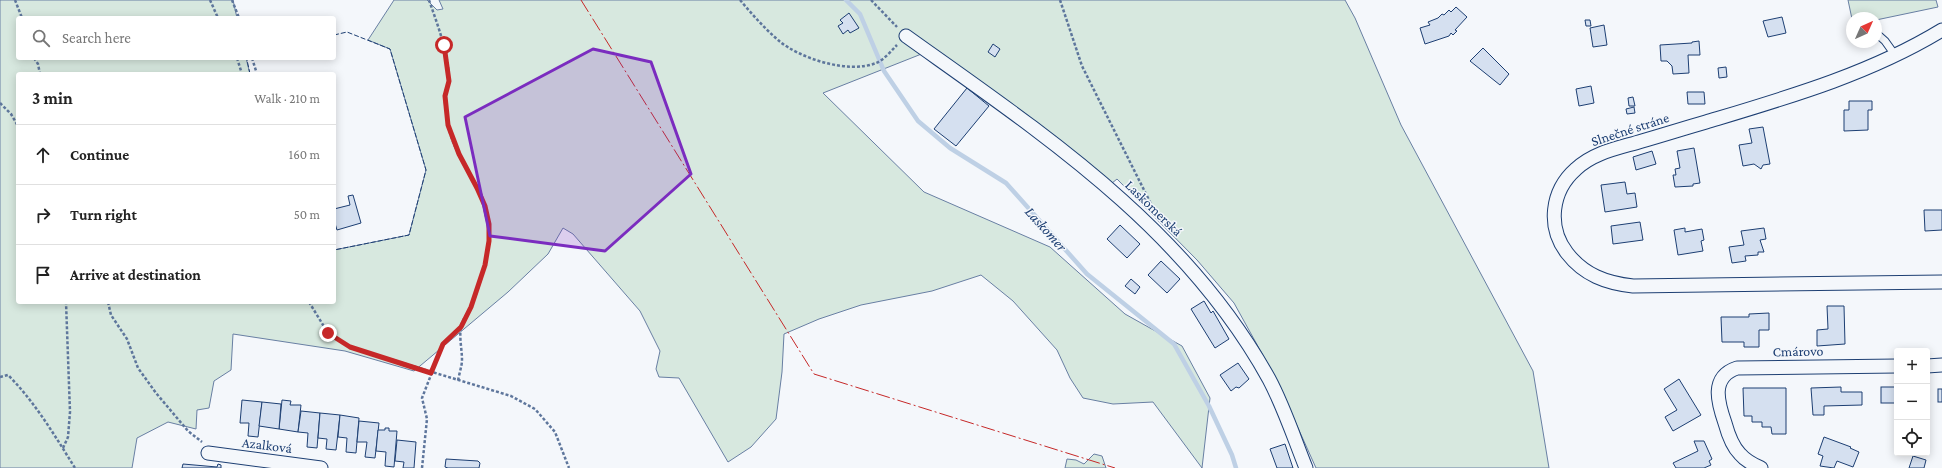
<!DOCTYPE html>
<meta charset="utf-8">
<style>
:root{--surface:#fff;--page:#f2f2f2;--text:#222;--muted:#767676;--line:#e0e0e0}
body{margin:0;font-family:"Crimson Pro",serif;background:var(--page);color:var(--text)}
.controls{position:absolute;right:12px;bottom:12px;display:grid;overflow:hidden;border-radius:4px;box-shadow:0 2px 10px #0003}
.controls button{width:36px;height:36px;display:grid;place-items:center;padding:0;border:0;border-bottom:1px solid var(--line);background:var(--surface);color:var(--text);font:20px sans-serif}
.compass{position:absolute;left:1846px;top:12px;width:36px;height:36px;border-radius:50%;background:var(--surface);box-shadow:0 2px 10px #0003;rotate:45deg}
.stop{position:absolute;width:12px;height:12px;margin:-9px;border:3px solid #c62828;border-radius:50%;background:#fff}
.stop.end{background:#c62828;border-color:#fff;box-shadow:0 1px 4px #0008}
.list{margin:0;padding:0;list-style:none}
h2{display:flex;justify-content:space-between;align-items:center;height:52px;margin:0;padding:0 16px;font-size:17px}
h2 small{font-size:13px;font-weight:400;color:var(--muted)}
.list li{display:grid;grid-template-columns:26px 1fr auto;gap:12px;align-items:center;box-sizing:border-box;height:60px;padding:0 16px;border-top:1px solid var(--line)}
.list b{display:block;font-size:15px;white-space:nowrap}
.list em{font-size:13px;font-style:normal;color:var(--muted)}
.icon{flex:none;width:22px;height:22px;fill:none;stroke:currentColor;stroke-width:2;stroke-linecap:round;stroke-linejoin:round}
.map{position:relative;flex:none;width:1942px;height:468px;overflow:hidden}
.search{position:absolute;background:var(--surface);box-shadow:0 2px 10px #0003;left:16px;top:16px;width:320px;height:44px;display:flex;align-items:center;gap:10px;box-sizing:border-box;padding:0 14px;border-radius:4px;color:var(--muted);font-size:15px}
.panel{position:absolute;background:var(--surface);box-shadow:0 2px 10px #0003;left:16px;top:72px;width:320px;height:232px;border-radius:4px}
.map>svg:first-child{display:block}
.green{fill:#d7e8df;stroke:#687fa3}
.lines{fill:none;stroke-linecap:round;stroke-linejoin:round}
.stream{stroke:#bed0e5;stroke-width:4.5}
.building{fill:#d5e0f0;stroke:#1d3f73}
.service-casing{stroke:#1d3f73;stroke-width:9}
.minor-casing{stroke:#1d3f73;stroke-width:15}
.path{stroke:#5e769c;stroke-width:2.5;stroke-dasharray:3 2;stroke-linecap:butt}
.service{stroke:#f4f7fb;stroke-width:7}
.minor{stroke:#f4f7fb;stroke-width:13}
.fence{stroke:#1d3f73;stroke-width:1;stroke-dasharray:5 2;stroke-linecap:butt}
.power{stroke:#c62828;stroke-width:1;stroke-dasharray:14 3 2 3;stroke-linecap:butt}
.route{stroke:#c62828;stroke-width:5}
.marked{fill:#7b2cbf;fill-opacity:0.2;stroke:#7b2cbf;stroke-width:3;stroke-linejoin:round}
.labels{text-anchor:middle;stroke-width:3;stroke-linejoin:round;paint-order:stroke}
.street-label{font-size:14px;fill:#1d3f73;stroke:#f4f7fb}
.water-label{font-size:15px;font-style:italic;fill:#1d3f73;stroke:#f4f7fb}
</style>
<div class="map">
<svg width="1942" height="468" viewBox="0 0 1942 468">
<rect width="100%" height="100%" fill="#f4f7fb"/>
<g class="green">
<path d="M 0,0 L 233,0 L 237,18 L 18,18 L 18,58 L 246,58 L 250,74 L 18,74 L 18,302 L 334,302 L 334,250 L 409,235 L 426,170 L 390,49 L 368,40 L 394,0 L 427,0 L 437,10 L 443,9 L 439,0 L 1345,0 L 1355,18 L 1401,125 L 1533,371 L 1549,468 L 1316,468 L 1276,379 L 1234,303 L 1197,260 L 1117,179 L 1106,188 L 924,53 L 823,93 L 924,192 L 1050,247 L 1125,314 L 1182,346 L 1210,398 L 1202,468 L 1153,402 L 1113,404 L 1083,398 L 1070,378 L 1057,350 L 1013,301 L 981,275 L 932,291 L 861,305 L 819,319 L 784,334 L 782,372 L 776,419 L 751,447 L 728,462 L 679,378 L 659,377 L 656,369 L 660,351 L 640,311 L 573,234 L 563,228 L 548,254 L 508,292 L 414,371 L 345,351 L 233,334 L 231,370 L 214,381 L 209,408 L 197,410 L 196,429 L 168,422 L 137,438 L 132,468 L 0,468 Z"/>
<path d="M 1848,0 L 1936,0 L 1938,7 L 1876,20 L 1876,18 L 1852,19 Z"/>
<path d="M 1094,454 L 1102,456 L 1106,468 L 1065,468 L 1067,459 L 1076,460 L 1084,464 Z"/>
</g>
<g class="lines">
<path class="stream" d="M 846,0 L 860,14 L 884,71 L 918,121 L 950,148 L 1006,183 L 1087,274 L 1174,344 L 1209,406 L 1232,455 L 1236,468"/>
</g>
<g class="building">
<path d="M 1456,7 L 1467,17 L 1455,30 L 1457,31 L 1453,35 L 1451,33 L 1449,36 L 1425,44 L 1420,28 L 1430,25 L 1428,22 L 1438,18 L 1442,14 L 1444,15 L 1449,10 L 1451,12 Z"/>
<path d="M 849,13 L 859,28 L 850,33 L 848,30 L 843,34 L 838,26 L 843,23 L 840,20 Z"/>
<path d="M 1782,17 L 1786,33 L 1768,37 L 1763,21 Z"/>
<path d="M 1585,20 L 1590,20 L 1591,26 L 1586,26 Z"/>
<path d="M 1604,25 L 1607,45 L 1593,47 L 1590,28 Z"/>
<path d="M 1699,41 L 1700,55 L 1688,55 L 1689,73 L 1673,74 L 1672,66 L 1667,61 L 1661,61 L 1660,45 L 1692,43 L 1692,42 Z"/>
<path d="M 993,44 L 1000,49 L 995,57 L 988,52 Z"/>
<path d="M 1483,48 L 1509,74 L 1500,85 L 1470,61 Z"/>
<path d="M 1726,67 L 1727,77 L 1719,78 L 1718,68 Z"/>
<path d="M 1591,86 L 1594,103 L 1579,106 L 1576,89 Z"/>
<path d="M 967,88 L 989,106 L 956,146 L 934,129 Z"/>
<path d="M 1687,92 L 1704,92 L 1705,104 L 1688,104 Z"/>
<path d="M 1633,97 L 1635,106 L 1629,106 L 1628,98 Z"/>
<path d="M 1849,101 L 1872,101 L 1872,110 L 1868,110 L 1868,130 L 1844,131 L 1844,110 L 1849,110 Z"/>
<path d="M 1634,107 L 1635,113 L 1627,114 L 1626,109 Z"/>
<path d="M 1763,127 L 1770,164 L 1763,165 L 1761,169 L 1754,164 L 1743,166 L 1739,145 L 1752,143 L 1749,129 Z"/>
<path d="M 1694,148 L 1700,183 L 1693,184 L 1693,186 L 1675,187 L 1673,175 L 1676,175 L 1675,169 L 1680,168 L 1677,151 Z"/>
<path d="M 1652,151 L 1656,164 L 1636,170 L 1633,157 Z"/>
<path d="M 1625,182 L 1627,194 L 1635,193 L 1637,207 L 1605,212 L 1601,185 Z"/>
<path d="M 353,195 L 361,223 L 337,230 L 334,220 L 334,209 L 350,205 L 348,196 Z"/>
<path d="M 1924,210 L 1942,210 L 1942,230 L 1925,231 Z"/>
<path d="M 1640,222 L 1643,240 L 1613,244 L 1611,226 Z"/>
<path d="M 1120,225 L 1140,244 L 1127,258 L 1107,239 Z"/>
<path d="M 1685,228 L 1685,232 L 1702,229 L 1704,240 L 1701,241 L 1703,251 L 1678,255 L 1674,230 Z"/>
<path d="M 1764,228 L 1766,239 L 1760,240 L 1764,252 L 1758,252 L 1758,255 L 1745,256 L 1746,261 L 1732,263 L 1729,247 L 1744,245 L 1741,231 Z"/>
<path d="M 1161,261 L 1180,279 L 1167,293 L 1148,275 Z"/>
<path d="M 1131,279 L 1140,287 L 1135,294 L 1125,286 Z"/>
<path d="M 1204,301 L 1211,313 L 1213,311 L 1229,339 L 1215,348 L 1191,309 Z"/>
<path d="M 1827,306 L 1844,306 L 1845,344 L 1817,346 L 1817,330 L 1828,329 Z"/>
<path d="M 1769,313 L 1769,330 L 1759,330 L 1759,347 L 1744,347 L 1744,342 L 1722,342 L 1721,317 L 1749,317 L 1749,314 Z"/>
<path d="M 1238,363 L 1249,379 L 1239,388 L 1236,387 L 1231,391 L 1220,375 Z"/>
<path d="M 1679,379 L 1701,415 L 1673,431 L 1665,417 L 1677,410 L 1664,389 Z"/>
<path d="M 1841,387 L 1841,392 L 1862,392 L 1862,405 L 1824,406 L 1824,415 L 1813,415 L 1811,388 Z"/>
<rect x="1881" y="387" width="16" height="16"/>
<path d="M 1743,388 L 1786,388 L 1786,434 L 1772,434 L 1771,427 L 1762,427 L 1762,422 L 1752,422 L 1752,416 L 1744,416 Z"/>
<rect x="1938" y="389" width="4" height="13"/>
<path d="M 242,400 L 262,402 L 258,437 L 248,436 L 249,423 L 240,423 Z"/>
<path d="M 282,400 L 291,401 L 290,405 L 301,405 L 298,432 L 279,429 Z"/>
<path d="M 262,402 L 281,404 L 279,429 L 259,426 Z"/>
<path d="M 301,411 L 320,413 L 317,448 L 307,447 L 308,433 L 298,432 Z"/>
<path d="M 320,413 L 340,415 L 336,450 L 326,449 L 327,439 L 318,438 Z"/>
<path d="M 340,415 L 359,418 L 356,453 L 346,452 L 347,438 L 338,437 Z"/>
<path d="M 359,421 L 379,423 L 375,458 L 365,457 L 367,442 L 357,442 Z"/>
<path d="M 385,428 L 389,428 L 389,431 L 397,431 L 394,467 L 385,466 L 386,452 L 376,451 L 378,430 L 385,430 Z"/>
<path d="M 1824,437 L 1851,447 L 1850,448 L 1859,452 L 1853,467 L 1837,461 L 1834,468 L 1820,466 L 1823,456 L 1818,454 Z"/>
<path d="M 397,440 L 416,442 L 414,468 L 403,468 L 404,462 L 395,461 Z"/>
<path d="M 1694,441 L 1704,441 L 1712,459 L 1709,461 L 1711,465 L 1704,468 L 1676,468 L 1673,463 L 1698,451 Z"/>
<path d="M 1285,444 L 1293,468 L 1277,468 L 1270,449 Z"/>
<path d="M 1913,456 L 1926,460 L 1924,468 L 1909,468 Z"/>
<path d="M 446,459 L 478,461 L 480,463 L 479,468 L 448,468 L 445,467 Z"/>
<path d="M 183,464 L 217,467 L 218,464 L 221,465 L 221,468 L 182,468 Z"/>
</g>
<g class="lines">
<defs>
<path id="service" d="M 1876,33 L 1885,41 L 1895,55"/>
<g id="minor">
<path d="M 1942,30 C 1870,74 1786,98 1706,122 C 1685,128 1663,135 1642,141 C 1619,148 1594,152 1576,169 C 1551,191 1547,227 1567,253 C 1584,275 1606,283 1633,286 L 1942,282"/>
<path d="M 906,36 C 1043,134 1185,227 1269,379 C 1284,407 1294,438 1306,468"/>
<path d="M 1927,366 L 1942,365"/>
<path d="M 208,453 L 321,468"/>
<path d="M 1761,468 C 1754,465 1745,460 1740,454 C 1732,446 1728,434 1725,423 C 1718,403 1710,377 1737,368 L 1897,366"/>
</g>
</defs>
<use href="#service" class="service-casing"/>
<use href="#minor" class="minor-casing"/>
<g class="path">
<path d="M 15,0 L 22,18"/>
<path d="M 210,0 L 218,18"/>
<path d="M 232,0 L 239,18"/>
<path d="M 429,0 C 438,26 448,52 449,79 C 449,84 446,89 445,94 C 444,102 447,116 448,124 C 453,155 477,178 485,207 C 494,240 484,274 472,305 C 469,312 463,318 461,326 C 459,338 462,349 462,360 C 462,366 459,374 458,381"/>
<path d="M 740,0 C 752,14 764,28 778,40 C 800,59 849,74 876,63 C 884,60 891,51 897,45"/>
<path d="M 871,0 L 897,27"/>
<path d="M 1060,0 L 1082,66 L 1155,212"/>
<path d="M 34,58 L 38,64 L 40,74"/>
<path d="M 237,58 L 242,74"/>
<path d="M 252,58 L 257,74"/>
<path d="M 0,103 L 11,114 L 18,126"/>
<path d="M 108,302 L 111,315 L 127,339 L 138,368 L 156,393 L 188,431 L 202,442"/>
<path d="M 309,302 L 328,333 L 350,347 L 511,396 L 535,409 L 555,432 L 569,468"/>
<path d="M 0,377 L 8,375 C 35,402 55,436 75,468"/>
<path d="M 63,448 L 68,437 L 70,412 L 66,302"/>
<path d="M 422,468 L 427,419 L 422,398 L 443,344 L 461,327"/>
</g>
<use href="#service" class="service"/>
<use href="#minor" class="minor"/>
<g class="fence">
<path d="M 334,35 L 347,32 L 390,49 L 426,170 L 409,235 L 334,250"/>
<path d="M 250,74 L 247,60 L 253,58"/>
</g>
<path class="power" d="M 581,0 L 814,374 L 1115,468"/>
</g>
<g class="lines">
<path class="route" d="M 328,333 L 350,347 L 431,373 L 443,344 L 461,327 L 471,307 L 485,265 L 489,241 L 489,224 L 485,206 L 477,188 L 459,154 L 448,125 L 445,96 L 449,81 L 444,45"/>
</g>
<path class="marked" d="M 593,49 L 651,62 L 691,174 L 605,251 L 490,236 L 465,117 Z"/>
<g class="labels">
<g class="street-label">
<text transform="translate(1630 129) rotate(-18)" y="5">Slnečné stráne</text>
<text transform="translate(1154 208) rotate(44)" y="5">Laskomerská</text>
<text transform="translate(1798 351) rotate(-1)" y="5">Cmárovo</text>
<text transform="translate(267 445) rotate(7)" y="5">Azalková</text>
</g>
<g class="water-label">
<text transform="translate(1046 229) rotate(48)" y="5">Laskomer</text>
</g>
</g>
</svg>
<div class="controls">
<button>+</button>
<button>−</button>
<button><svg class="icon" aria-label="locate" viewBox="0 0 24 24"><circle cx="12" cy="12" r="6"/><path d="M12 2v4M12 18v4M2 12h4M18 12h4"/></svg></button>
</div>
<svg class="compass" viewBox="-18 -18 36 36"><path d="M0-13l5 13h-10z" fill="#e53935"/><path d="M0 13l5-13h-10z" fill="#767676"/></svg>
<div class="stop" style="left:444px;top:45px"></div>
<div class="stop end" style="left:328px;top:333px"></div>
<div class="search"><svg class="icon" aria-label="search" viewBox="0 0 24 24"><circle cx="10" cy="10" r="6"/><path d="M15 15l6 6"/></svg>Search here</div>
<section class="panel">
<h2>3 min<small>Walk · 210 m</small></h2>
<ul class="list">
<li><svg class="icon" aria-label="ahead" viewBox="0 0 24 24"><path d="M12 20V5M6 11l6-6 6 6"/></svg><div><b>Continue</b></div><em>160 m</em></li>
<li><svg class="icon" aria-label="right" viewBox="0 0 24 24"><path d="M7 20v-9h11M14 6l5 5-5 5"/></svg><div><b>Turn right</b></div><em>50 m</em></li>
<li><svg class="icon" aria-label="arrive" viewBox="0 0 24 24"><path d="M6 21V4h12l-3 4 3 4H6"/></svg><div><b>Arrive at destination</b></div></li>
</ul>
</section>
</div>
